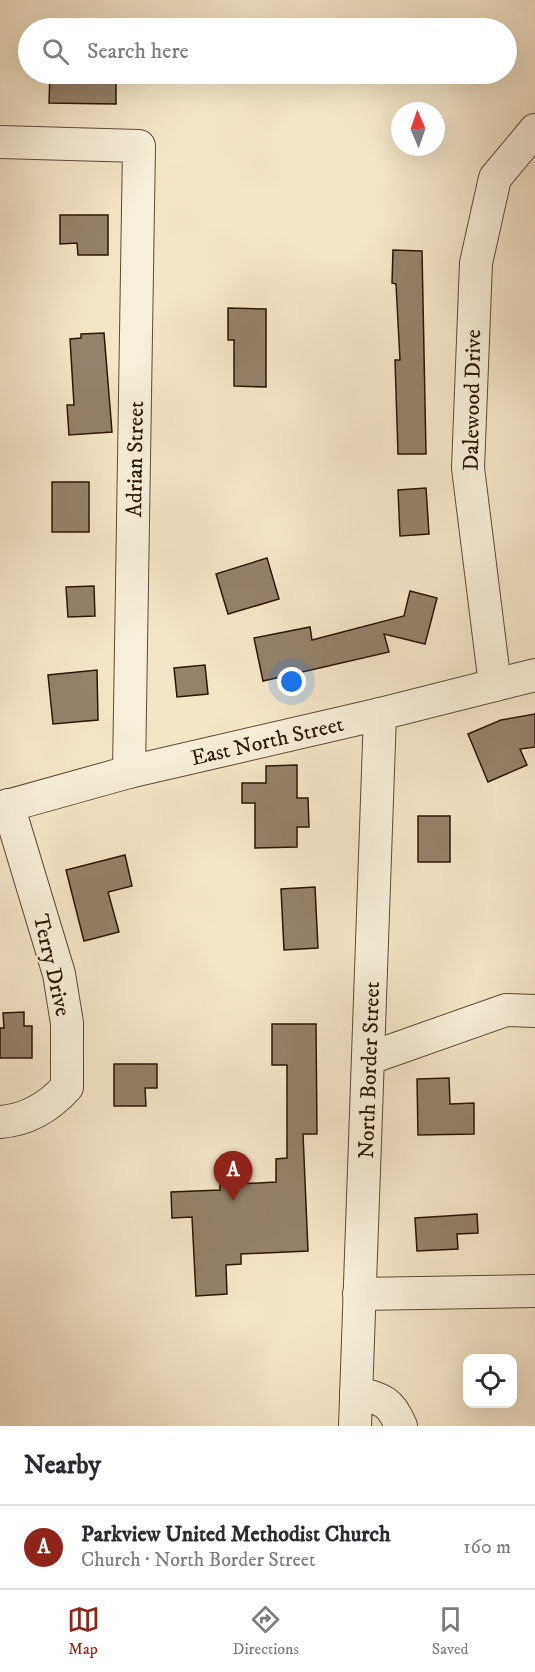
<!DOCTYPE html>
<meta charset="utf-8">
<style>
:root{--surface:#fff;--page:#f2f2f3;--text:#2b2b33;--muted:#7c7c81;--line:#e1e1e2;--accent:#8f2418}
body{margin:0;font-family:"IM FELL DW Pica",serif;background:var(--page);color:var(--text)}
.controls{position:absolute;right:18px;bottom:18px;display:grid;overflow:hidden;border-radius:12px;box-shadow:0 6px 24px #0002}
.controls button{width:54px;height:54px;display:grid;place-items:center;padding:0;border:0;border-bottom:2px solid var(--line);background:var(--surface);color:var(--text);font:30px sans-serif}
.compass{position:absolute;left:391px;top:102px;width:54px;height:54px;border-radius:50%;background:var(--surface);box-shadow:0 6px 24px #0002;rotate:358deg}
.you{position:absolute;left:292px;top:682px;width:21px;height:21px;margin:-15px;border:4px solid #fff;border-radius:50%;background:#1a73e8;box-shadow:0 0 0 9px #1a73e833}
.badge{display:grid;place-items:center;width:39px;height:39px;border-radius:50%;background:var(--accent);color:#fff;font-size:20px;font-weight:700}
.pin{position:absolute;translate:-50% -50px;filter:drop-shadow(0 2px 3px #0008)}
.pin::after{content:'';position:absolute;top:32px;width:21px;height:18px;background:inherit;clip-path:polygon(0 0,100% 0,50% 100%)}
.list{margin:0;padding:0;list-style:none}
h2{display:flex;justify-content:space-between;align-items:center;height:78px;margin:0;padding:0 24px;font-size:26px}
h2 small{font-size:20px;font-weight:400;color:var(--muted)}
.list li{display:grid;grid-template-columns:39px 1fr auto;gap:18px;align-items:center;box-sizing:border-box;height:84px;padding:0 24px;border-top:2px solid var(--line)}
.list b{display:block;font-size:22px;white-space:nowrap}
.list p{margin:0;font-size:20px;white-space:nowrap;color:var(--muted)}
.list em{font-size:20px;font-style:normal;color:var(--muted)}
.icon{flex:none;width:33px;height:33px;fill:none;stroke:currentColor;stroke-width:2;stroke-linecap:round;stroke-linejoin:round}
.map{position:relative;flex:none;width:535px;height:1426px;overflow:hidden}
.search{position:absolute;background:var(--surface);box-shadow:0 6px 24px #0002;left:18px;right:18px;top:18px;height:66px;display:flex;align-items:center;gap:15px;box-sizing:border-box;padding:0 21px;border-radius:33px;color:var(--muted);font-size:22px}
.sheet{height:162px;background:var(--surface)}
nav{display:flex;justify-content:space-around;align-items:center;box-sizing:border-box;height:84px;border-top:2px solid var(--line);background:var(--surface);font-size:16px;color:var(--muted)}
nav a{display:grid;justify-items:center;gap:3px}
nav .on{color:var(--accent)}
.map>svg:first-child{display:block}
.building{fill:#94826c;stroke:#2d1609;stroke-width:1.5}
.lines{fill:none;stroke-linecap:round;stroke-linejoin:round}
.minor-casing{stroke:#5e4a38;stroke-width:34}
.minor{stroke:#f7efdb;stroke-width:32}
.labels{text-anchor:middle;stroke-width:4.5;stroke-linejoin:round;paint-order:stroke}
.street-label{font-size:22px;fill:#2d1609;stroke:#f7efdb}
</style>
<div class="map">
<svg width="535" height="1426" viewBox="0 0 535 1426">
<rect width="100%" height="100%" fill="#f3e6c7"/>
<filter id="stains"><feTurbulence type="fractalNoise" baseFrequency=".00333" numOctaves="4"/><feColorMatrix values="0 0 0 0 .2 0 0 0 0 .09 0 0 0 0 .02 0 0 0 .5 -.17"/></filter>
<radialGradient id="worn" r=".72"><stop offset=".6" stop-color="#630" stop-opacity="0"/><stop offset="1" stop-color="#630" stop-opacity=".3"/></radialGradient>
<g class="building">
<path d="M 50,74 L 116,74 L 116,104 L 49,103 Z"/>
<path d="M 60,215 L 108,215 L 108,255 L 78,255 L 77,243 L 60,244 Z"/>
<path d="M 393,250 L 422,251 L 426,454 L 398,454 L 395,360 L 400,360 L 396,284 L 392,283 Z"/>
<path d="M 228,308 L 266,309 L 266,387 L 234,386 L 234,340 L 228,340 Z"/>
<path d="M 104,333 L 112,432 L 69,435 L 67,405 L 74,405 L 70,339 L 81,338 L 81,334 Z"/>
<rect x="52" y="482" width="37" height="50"/>
<path d="M 426,488 L 429,534 L 400,536 L 398,490 Z"/>
<path d="M 267,558 L 279,599 L 228,614 L 216,574 Z"/>
<path d="M 94,586 L 95,616 L 68,617 L 66,587 Z"/>
<path d="M 410,591 L 437,598 L 425,644 L 384,634 L 389,652 L 263,681 L 254,638 L 310,627 L 312,640 L 404,616 Z"/>
<path d="M 205,665 L 208,694 L 177,697 L 174,668 Z"/>
<path d="M 97,670 L 98,720 L 53,724 L 48,675 Z"/>
<path d="M 535,714 L 535,747 L 520,749 L 527,765 L 488,782 L 468,734 L 501,720 Z"/>
<path d="M 297,765 L 297,798 L 308,798 L 309,827 L 297,827 L 297,847 L 255,848 L 255,803 L 242,803 L 242,783 L 266,783 L 266,766 Z"/>
<rect x="418" y="816" width="32" height="46"/>
<path d="M 125,855 L 132,886 L 108,892 L 119,932 L 84,941 L 66,870 Z"/>
<path d="M 315,887 L 318,948 L 284,950 L 281,889 Z"/>
<path d="M 24,1012 L 24,1026 L 32,1026 L 32,1058 L 0,1058 L 0,1028 L 4,1028 L 3,1013 Z"/>
<path d="M 272,1024 L 316,1024 L 317,1134 L 303,1134 L 308,1251 L 241,1254 L 241,1264 L 226,1265 L 227,1294 L 196,1296 L 192,1217 L 172,1218 L 171,1192 L 220,1190 L 220,1185 L 276,1182 L 276,1159 L 287,1158 L 287,1065 L 272,1065 Z"/>
<path d="M 114,1064 L 157,1064 L 157,1088 L 145,1088 L 146,1106 L 114,1106 Z"/>
<path d="M 449,1078 L 450,1104 L 474,1103 L 474,1134 L 418,1135 L 417,1079 Z"/>
<path d="M 477,1214 L 478,1233 L 457,1234 L 458,1249 L 417,1251 L 415,1218 Z"/>
</g>
<g class="lines">
<defs>
<g id="minor">
<path d="M 0,142 L 139,146 L 129,772"/>
<path d="M 495,685 L 468,468 L 476,263 L 495,178 L 535,130"/>
<path d="M 0,808 L 129,772 L 380,714 L 535,675"/>
<path d="M 370,1058 L 506,1010 L 535,1011"/>
<path d="M 0,1122 C 28,1120 49,1107 67,1087 L 67,1023 L 59,974 L 8,805"/>
<path d="M 359,1294 L 535,1291"/>
<path d="M 356,1393 C 382,1399 390,1400 401,1426"/>
<path d="M 355,1426 L 380,714"/>
</g>
</defs>
<use href="#minor" class="minor-casing"/>
<use href="#minor" class="minor"/>
</g>
<g class="labels">
<g class="street-label">
<text transform="translate(471 400) rotate(-89)" y="8">Dalewood Drive</text>
<text transform="translate(134 459) rotate(-89)" y="8">Adrian Street</text>
<text transform="translate(267 740) rotate(-13)" y="8">East North Street</text>
<text transform="translate(53 965) rotate(77)" y="8">Terry Drive</text>
<text transform="translate(368 1070) rotate(-88)" y="8">North Border Street</text>
</g>
</g>
<rect width="100%" height="100%" filter="url(#stains)"/>
<rect width="100%" height="100%" fill="url(#worn)"/>
</svg>
<div class="controls">
<button><svg class="icon" aria-label="locate" viewBox="0 0 24 24"><circle cx="12" cy="12" r="6"/><path d="M12 2v4M12 18v4M2 12h4M18 12h4"/></svg></button>
</div>
<svg class="compass" viewBox="-18 -18 36 36"><path d="M0-13l5 13h-10z" fill="#e53935"/><path d="M0 13l5-13h-10z" fill="#7c7c81"/></svg>
<div class="you"></div>
<div class="pin badge" style="left:233px;top:1201px">A</div>
<div class="search"><svg class="icon" aria-label="search" viewBox="0 0 24 24"><circle cx="10" cy="10" r="6"/><path d="M15 15l6 6"/></svg>Search here</div>
</div>
<section class="sheet">
<h2>Nearby<small></small></h2>
<ul class="list">
<li><span class="badge">A</span><div><b>Parkview United Methodist Church</b><p>Church · North Border Street</p></div><em>160 m</em></li>
</ul>
</section>
<nav>
<a class="on"><svg class="icon" aria-label="map" viewBox="0 0 24 24"><path d="M3 6l6-2 6 2 6-2v14l-6 2-6-2-6 2zM9 4v14M15 6v14"/></svg>Map</a>
<a><svg class="icon" aria-label="directions" viewBox="0 0 24 24"><path d="M12 3l9 9-9 9-9-9zM9 14v-3h6M13 9l2 2-2 2"/></svg>Directions</a>
<a><svg class="icon" aria-label="saved" viewBox="0 0 24 24"><path d="M7 4h10v16l-5-4-5 4z"/></svg>Saved</a>
</nav>
